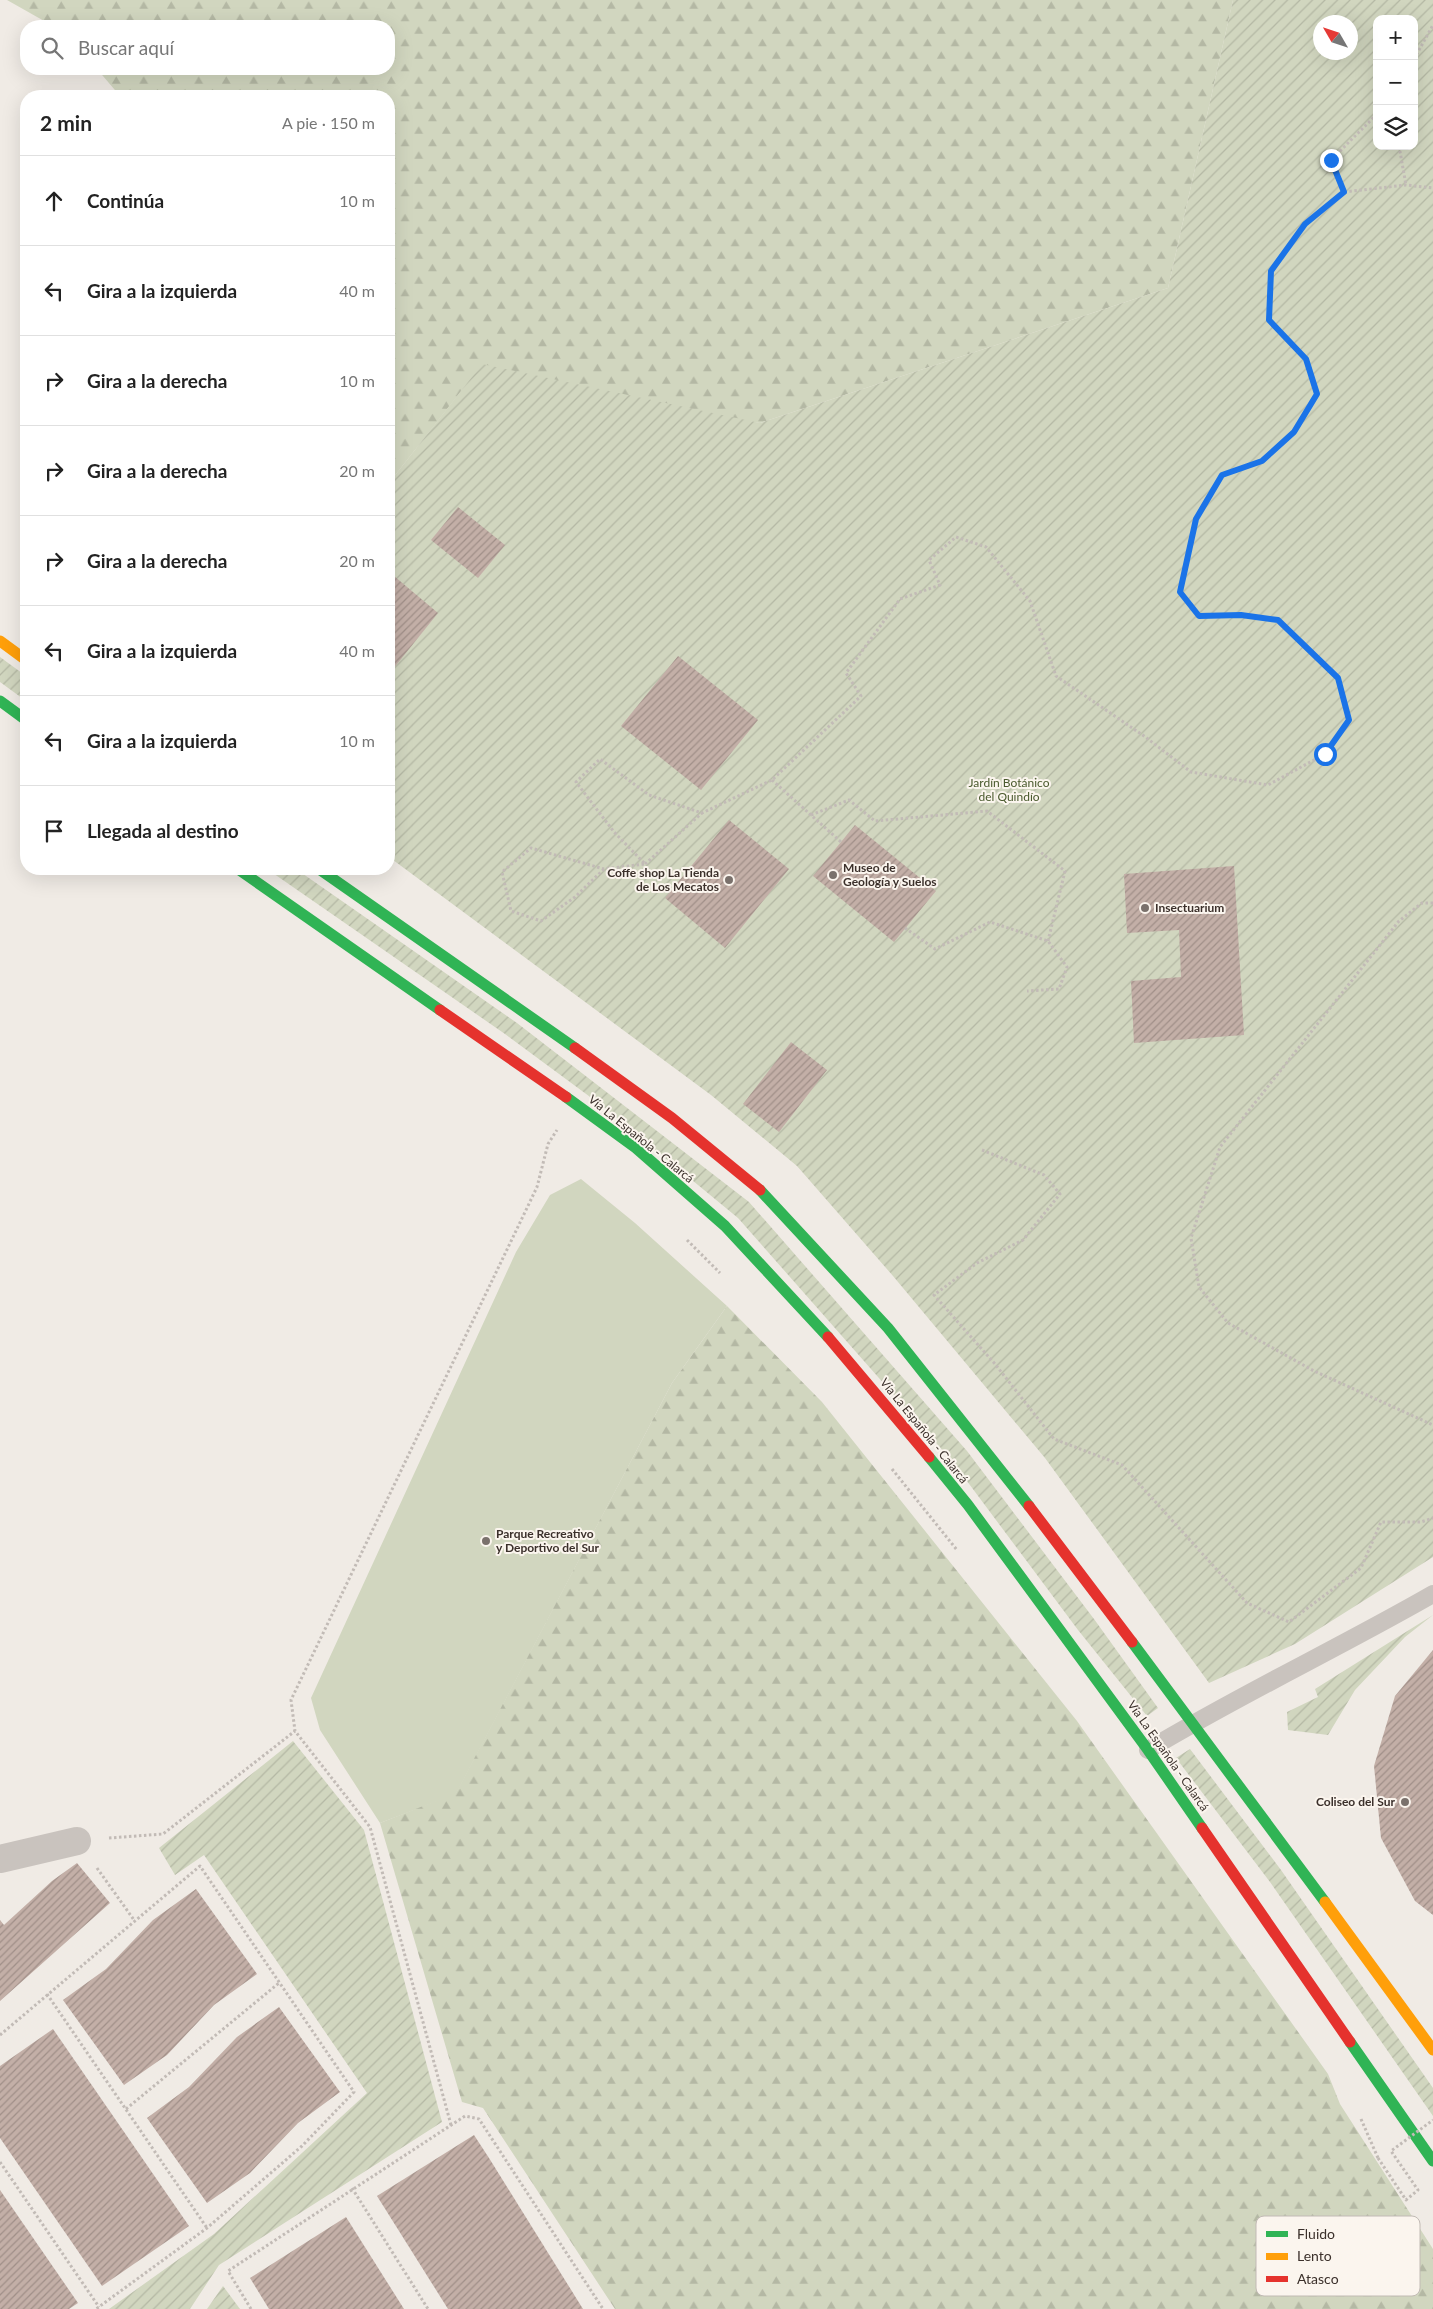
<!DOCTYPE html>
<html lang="es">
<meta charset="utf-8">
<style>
:root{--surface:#fff;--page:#f2f2f2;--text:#222;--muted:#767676;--line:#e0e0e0}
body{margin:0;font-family:Lato,sans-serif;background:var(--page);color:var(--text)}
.controls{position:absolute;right:15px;top:15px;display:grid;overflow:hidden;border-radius:10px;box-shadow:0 5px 20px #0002}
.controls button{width:45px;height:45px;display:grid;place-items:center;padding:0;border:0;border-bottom:1px solid var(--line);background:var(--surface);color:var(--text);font:25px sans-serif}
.compass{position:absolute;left:1313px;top:15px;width:45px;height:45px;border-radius:50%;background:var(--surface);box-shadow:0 5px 20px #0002;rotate:309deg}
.stop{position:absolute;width:15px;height:15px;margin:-11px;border:4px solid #1a73e8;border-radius:50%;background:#fff}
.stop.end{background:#1a73e8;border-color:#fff;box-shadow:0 1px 5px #0008}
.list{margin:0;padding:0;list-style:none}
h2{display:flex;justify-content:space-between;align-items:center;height:65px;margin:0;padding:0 20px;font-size:21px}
h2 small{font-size:16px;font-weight:400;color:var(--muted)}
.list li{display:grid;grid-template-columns:32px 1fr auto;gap:15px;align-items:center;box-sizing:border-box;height:90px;padding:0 20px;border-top:1px solid var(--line)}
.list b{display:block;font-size:19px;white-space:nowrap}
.list em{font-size:16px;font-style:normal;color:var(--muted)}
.icon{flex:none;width:28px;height:28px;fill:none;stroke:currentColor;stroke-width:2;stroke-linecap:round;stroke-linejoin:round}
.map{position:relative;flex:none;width:1433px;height:2309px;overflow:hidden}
.search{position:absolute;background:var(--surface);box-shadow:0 5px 20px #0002;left:20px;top:20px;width:375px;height:55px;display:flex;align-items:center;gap:12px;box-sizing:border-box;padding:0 18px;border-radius:20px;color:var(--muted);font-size:19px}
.panel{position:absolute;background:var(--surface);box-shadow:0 5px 20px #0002;left:20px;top:90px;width:375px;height:785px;border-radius:20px}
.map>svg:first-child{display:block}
.grass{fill:#d1d6bf}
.forest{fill:url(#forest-firs)}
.garden{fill:url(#garden-furrows);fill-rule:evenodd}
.building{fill:url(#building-hatch)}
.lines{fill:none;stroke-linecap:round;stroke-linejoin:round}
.path{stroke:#c2bbb6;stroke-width:3;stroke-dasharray:2.5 2.5;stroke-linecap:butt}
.lane{stroke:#c9c3be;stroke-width:18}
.street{stroke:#c9c3be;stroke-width:28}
.fast{stroke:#30b455;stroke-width:11}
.slow{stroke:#ff9f0a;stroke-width:11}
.jam{stroke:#e5322d;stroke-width:11}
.path-bridge{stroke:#c2bbb6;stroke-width:3;stroke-dasharray:2.5 2.5;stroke-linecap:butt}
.route{stroke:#1a73e8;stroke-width:6}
.poi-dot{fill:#7a716c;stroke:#fbf5ee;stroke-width:2}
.labels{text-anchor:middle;stroke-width:4;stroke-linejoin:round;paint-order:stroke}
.park-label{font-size:12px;fill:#4a5a2e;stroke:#fbf5ee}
.poi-label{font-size:12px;font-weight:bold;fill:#3b302b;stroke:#fbf5ee;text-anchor:start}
.street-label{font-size:12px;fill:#3b302b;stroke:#fbf5ee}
.key{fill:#fbf5ee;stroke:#c1bab4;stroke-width:1}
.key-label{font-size:14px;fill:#3b302b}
</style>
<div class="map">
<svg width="1433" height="2309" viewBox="0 0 1433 2309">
<defs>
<pattern id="forest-firs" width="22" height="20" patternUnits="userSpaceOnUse" patternTransform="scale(1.25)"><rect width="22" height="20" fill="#d1d6bf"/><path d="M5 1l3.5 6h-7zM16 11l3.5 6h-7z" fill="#b4b8a4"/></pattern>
<pattern id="garden-furrows" width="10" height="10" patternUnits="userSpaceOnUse" patternTransform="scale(1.25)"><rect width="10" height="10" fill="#d1d6bf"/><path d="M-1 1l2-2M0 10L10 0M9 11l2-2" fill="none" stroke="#b4b8a4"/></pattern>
<pattern id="building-hatch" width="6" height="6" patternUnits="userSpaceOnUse" patternTransform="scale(1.25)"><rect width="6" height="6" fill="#c3afa7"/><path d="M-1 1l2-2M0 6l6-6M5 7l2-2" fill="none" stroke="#a08f88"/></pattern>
</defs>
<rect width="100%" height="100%" fill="#f0ebe5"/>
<path class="grass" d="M 581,1179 L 635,1223 L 727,1306 L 672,1383 L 456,1794 L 380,1823 L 320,1730 L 311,1698 L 516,1252 L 550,1195 Z"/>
<g class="forest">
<path d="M 7,0 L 1233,0 L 1168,288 L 760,423 L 470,380 L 389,483 L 389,96 L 120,96 L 97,69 L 389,69 L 389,26 L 53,26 Z"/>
<path d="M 727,1306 L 822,1402 L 1077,1721 L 1328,2074 L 1340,2104 L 1433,2249 L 1433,2309 L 615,2309 L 483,2108 L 462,2102 L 380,1823 L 456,1793 L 672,1383 Z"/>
</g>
<g class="garden">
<path d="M 1233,0 L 1433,0 L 1433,1557 L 1295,1644 L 1209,1683 L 1045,1458 L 893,1276 L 797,1166 L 711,1095 L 389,857 L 389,483 L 482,364 L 760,423 L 1168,288 ZM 1377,19 L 1414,19 L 1414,146 L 1377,146 ZM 1320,22 L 1350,22 L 1350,52 L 1320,52 Z"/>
<path d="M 0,657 L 26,676 L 26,701 L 0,682 Z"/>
<path d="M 267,869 L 296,869 L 517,1023 L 749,1202 L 967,1451 L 1094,1619 L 1158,1708 L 1147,1716 L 1078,1630 L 952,1461 L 738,1218 L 601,1105 L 505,1034 Z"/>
<path d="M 1433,1615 L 1405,1637 L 1355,1690 L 1328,1735 L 1288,1730 L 1287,1712 L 1318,1697 L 1315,1689 Z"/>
<path d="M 293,1741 L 364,1830 L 442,2122 L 219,2265 L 190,2309 L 109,2309 L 214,2234 L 367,2093 L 204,1855 L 175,1875 L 159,1848 Z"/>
<path d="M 1190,1749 L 1281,1870 L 1433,2088 L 1433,2116 L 1270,1882 L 1176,1758 Z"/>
<path d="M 223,2286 L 240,2309 L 207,2309 Z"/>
</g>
<g class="building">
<path d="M 458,507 L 505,545 L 478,578 L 431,540 Z"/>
<path d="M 394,576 L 438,613 L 389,674 L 389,582 Z"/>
<path d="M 678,656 L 758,720 L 701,790 L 621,726 Z"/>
<path d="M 729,820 L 789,869 L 725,948 L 665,898 Z"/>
<path d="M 855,825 L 936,891 L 894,942 L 813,876 Z"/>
<path d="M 1234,866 L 1244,1035 L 1134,1043 L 1131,981 L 1181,977 L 1179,930 L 1127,933 L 1124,874 Z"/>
<path d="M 791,1042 L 827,1070 L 779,1132 L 743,1104 Z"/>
<path d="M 1433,1650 L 1433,1915 L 1415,1901 L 1381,1838 L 1374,1766 L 1395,1696 Z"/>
<path d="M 77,1863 L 110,1903 L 0,2001 L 0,1920 L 4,1925 L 52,1881 Z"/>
<path d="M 196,1889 L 257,1974 L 214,2005 L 167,2055 L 124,2085 L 63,2000 L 106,1969 L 153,1920 Z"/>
<path d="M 279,2007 L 340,2092 L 298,2123 L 250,2173 L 207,2203 L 147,2118 L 189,2087 L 237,2037 Z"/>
<path d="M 53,2029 L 189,2226 L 102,2286 L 0,2138 L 0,2066 Z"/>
<path d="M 474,2135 L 489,2158 L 583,2309 L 448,2309 L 377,2196 Z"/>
<path d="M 0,2190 L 78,2303 L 69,2309 L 0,2309 Z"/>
<path d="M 346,2217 L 404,2309 L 269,2309 L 250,2278 Z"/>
</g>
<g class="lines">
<g class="path">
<path d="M 1414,59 L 1433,25"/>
<path d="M 1377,114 L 1331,160 L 1344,192 L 1406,185 L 1433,188"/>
<path d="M 1399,146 L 1406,185"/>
<path d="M 772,780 L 841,842"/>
<path d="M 811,815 L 849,800 L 875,821 L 987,811 L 1065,871 L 1048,941"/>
<path d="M 645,864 L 702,813"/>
<path d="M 604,869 L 575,897 L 541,921 L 511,911 L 502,872 L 531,848 L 604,869 L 645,864 L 614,832 L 576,782 L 600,759 L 649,795 L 702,813 L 772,780 L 861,696 L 846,673 L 900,599 L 940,585 L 929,560 L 956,537 L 986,547 L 1030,601 L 1056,676 L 1144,736 L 1191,772 L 1268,785 L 1325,754 L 1349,720 L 1338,678 L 1278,620 L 1241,615 L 1199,616 L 1180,592 L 1196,519 L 1222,475 L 1262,461 L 1294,433 L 1317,393 L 1306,359 L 1269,320 L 1271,271 L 1305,224 L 1344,192"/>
<path d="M 1433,903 L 1422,903 L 1399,921 L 1220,1147 L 1191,1238 L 1199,1287 L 1228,1323 L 1314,1371 L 1433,1425"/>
<path d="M 905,928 L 935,949 L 990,922 L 1048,941 L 1067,967 L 1059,989 L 1027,991"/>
<path d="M 982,1150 L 1044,1175 L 1060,1194 L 1023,1240 L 977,1263 L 934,1295 L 995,1364 L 1054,1439 L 1122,1465 L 1247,1603 L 1289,1622 L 1361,1568 L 1381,1522 L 1421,1522 L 1433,1518"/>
<path d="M 687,1240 L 720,1273"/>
<path d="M 892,1469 L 957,1550"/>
<path d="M 109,1838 L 163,1834 L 295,1731"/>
<path d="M 97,1868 L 134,1920"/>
<path d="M 47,1994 L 207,2228"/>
<path d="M 0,2035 L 200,1866 L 354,2092 L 302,2146 L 207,2228 L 96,2309"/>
<path d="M 126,2109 L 279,1983"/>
<path d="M 1361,2119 L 1378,2158"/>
<path d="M 451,2125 L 370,1827 L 295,1731 L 291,1700 L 537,1187 L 548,1144 L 557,1130"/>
<path d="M 0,2162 L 99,2307"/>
<path d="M 352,2188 L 428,2309"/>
<path d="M 251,2309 L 228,2271 L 465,2116 L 479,2119 L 603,2309"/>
</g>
<path class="lane" d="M 1148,1750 C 1241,1694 1339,1648 1433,1594"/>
<path class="street" d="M 0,1859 L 77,1841"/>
<g class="fast">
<path d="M 0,701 L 26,720"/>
<path d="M 238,869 L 440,1010"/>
<path d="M 319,869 L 575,1048"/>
<path d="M 566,1097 L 636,1148 L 725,1226 L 828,1337"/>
<path d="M 760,1190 L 888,1328 L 1029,1506"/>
<path d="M 929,1457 L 968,1505 L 1148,1750 L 1202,1828"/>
<path d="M 1132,1642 L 1325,1902"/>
<path d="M 1350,2042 L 1433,2161"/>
</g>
<g class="slow">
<path d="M 0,641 L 26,660"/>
<path d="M 1325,1902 L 1433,2050"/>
</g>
<g class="jam">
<path d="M 440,1010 L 566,1097"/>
<path d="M 575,1048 L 672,1118 L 760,1190"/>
<path d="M 828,1337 L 929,1457"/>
<path d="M 1029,1506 L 1132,1642"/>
<path d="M 1202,1828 L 1350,2042"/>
</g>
<path class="path-bridge" d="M 1378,2158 L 1406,2200 L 1418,2190 L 1391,2151 L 1433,2120"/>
</g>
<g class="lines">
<path class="route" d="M 1325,754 L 1349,720 L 1338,678 L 1278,620 L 1241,615 L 1199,616 L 1180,592 L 1196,519 L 1222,475 L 1262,461 L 1294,432 L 1317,394 L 1306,359 L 1269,320 L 1271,271 L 1305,224 L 1344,192 L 1331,160"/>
</g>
<g class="poi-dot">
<circle cx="833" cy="875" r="5"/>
<circle cx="729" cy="880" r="5"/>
<circle cx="1145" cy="908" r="5"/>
<circle cx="486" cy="1541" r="5"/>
<circle cx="1405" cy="1802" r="5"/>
</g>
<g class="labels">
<g class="park-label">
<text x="1009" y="787">Jardín Botánico<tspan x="1009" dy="14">del Quindío</tspan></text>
</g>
<g class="poi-label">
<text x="843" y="872">Museo de<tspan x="843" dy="14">Geología y Suelos</tspan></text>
<text x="719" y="877" text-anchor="end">Coffe shop La Tienda<tspan x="719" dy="14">de Los Mecatos</tspan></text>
<text x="1155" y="912">Insectuarium</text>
<text x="496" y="1538">Parque Recreativo<tspan x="496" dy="14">y Deportivo del Sur</tspan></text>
<text x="1395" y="1806" text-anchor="end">Coliseo del Sur</text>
</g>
<g class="street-label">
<text transform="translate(641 1139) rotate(39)" y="4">Vía La Española - Calarcá</text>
<text transform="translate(924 1431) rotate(51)" y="4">Vía La Española - Calarcá</text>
<text transform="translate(1168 1756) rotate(55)" y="4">Vía La Española - Calarcá</text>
</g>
</g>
<rect x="1256" y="2216" width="164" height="80" rx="8" class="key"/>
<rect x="1266" y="2231" width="22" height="6" fill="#30b455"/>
<rect x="1266" y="2253" width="22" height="7" fill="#ff9f0a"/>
<rect x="1266" y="2276" width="22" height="6" fill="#e5322d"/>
<g class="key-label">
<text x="1297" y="2239">Fluido</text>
<text x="1297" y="2261">Lento</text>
<text x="1297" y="2284">Atasco</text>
</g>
</svg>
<div class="controls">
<button>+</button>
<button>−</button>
<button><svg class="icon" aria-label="layers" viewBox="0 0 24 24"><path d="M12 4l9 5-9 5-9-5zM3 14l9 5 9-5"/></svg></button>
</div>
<svg class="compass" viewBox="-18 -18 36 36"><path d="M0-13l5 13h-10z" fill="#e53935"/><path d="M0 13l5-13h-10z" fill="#767676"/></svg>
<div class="stop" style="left:1325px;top:754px"></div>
<div class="stop end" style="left:1331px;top:160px"></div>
<div class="search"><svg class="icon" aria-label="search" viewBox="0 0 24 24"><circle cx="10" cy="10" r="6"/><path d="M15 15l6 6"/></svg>Buscar aquí</div>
<section class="panel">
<h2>2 min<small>A pie · 150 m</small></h2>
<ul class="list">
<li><svg class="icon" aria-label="ahead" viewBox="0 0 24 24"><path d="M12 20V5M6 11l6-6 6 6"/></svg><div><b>Continúa</b></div><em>10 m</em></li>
<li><svg class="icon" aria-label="left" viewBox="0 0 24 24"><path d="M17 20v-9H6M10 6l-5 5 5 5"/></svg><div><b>Gira a la izquierda</b></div><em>40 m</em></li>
<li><svg class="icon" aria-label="right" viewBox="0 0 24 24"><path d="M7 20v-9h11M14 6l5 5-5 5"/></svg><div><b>Gira a la derecha</b></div><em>10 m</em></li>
<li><svg class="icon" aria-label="right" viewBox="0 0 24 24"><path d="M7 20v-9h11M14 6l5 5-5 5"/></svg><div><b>Gira a la derecha</b></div><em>20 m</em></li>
<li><svg class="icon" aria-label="right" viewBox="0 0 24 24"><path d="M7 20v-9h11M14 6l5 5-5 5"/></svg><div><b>Gira a la derecha</b></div><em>20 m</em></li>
<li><svg class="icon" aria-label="left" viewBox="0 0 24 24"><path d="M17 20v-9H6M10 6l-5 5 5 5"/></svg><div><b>Gira a la izquierda</b></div><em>40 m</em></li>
<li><svg class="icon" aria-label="left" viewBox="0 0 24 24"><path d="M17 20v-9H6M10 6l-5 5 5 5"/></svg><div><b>Gira a la izquierda</b></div><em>10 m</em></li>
<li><svg class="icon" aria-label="arrive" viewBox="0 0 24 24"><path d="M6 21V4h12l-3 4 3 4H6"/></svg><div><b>Llegada al destino</b></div></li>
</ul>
</section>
</div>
